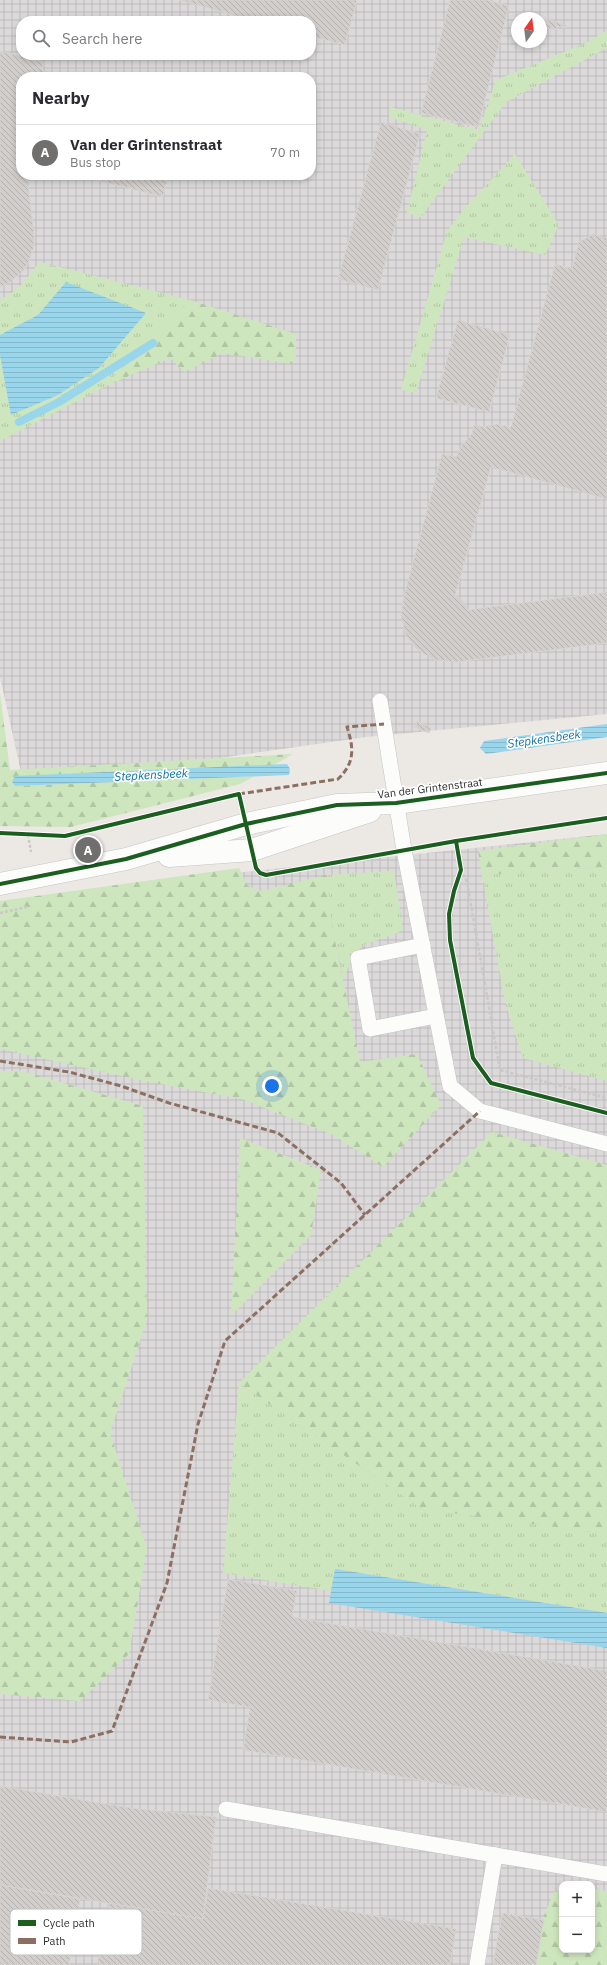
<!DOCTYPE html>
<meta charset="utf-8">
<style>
:root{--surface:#fff;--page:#f2f2f3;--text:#2b2b33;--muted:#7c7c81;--line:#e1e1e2;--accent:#706f6e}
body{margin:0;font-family:"IBM Plex Sans",sans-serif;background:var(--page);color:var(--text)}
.controls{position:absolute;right:12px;bottom:12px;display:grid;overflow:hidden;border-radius:8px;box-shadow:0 2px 6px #0003}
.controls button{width:36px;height:36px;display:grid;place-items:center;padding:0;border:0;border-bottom:1px solid var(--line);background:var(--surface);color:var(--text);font:20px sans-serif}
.compass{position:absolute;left:511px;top:12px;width:36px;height:36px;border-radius:50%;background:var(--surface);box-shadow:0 2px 6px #0003;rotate:14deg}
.you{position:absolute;left:272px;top:1086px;width:14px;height:14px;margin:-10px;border:3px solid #fff;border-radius:50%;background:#1a73e8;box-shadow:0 0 0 6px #1a73e833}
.badge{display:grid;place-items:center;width:26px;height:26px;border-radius:50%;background:var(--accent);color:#fff;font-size:13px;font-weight:700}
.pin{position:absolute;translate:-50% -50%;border:2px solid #fff;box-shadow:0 1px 4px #0006}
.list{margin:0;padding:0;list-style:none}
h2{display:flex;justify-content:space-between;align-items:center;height:52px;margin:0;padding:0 16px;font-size:17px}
h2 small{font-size:13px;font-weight:400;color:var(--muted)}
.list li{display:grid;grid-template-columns:26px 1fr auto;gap:12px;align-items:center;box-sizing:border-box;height:56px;padding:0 16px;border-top:1px solid var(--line)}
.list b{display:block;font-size:15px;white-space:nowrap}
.list p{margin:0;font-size:13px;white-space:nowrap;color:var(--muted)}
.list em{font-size:13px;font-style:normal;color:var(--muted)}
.icon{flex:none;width:22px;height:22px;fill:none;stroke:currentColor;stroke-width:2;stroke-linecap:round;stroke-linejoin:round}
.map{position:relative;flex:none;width:607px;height:1965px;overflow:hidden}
.search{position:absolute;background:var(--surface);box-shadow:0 2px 6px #0003;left:16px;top:16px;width:300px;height:44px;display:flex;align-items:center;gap:10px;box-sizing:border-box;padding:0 14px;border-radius:16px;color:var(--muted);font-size:15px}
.panel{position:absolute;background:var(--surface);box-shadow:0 2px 6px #0003;left:16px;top:72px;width:300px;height:108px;border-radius:16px}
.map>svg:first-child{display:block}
.industrial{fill:url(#industrial-grid);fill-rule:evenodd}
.grass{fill:url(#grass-tufts)}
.forest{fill:url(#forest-firs)}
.water{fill:url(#water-rules)}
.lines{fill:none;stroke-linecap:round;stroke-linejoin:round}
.stream{stroke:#99d6ec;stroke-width:8}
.building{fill:url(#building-back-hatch);stroke:#d7d4d0}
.lane-casing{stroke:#c5c4c5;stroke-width:16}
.secondary-casing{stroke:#c5c4c5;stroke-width:23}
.path{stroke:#c9c9c8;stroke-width:2.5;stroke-dasharray:3 2;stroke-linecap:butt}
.lane{stroke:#fcfcfb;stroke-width:15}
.secondary{stroke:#fcfcfb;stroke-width:22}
.quiet{stroke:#8d6e63;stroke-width:3;stroke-dasharray:6 3;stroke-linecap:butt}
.cycleway-casing{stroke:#fff;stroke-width:6}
.cycleway{stroke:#1b5e20;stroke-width:4}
.labels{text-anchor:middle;stroke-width:3.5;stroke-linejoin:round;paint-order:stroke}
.street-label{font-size:11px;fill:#2e2e2e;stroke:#fff}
.water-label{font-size:12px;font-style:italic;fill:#0d6fa3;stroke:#fff}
.key{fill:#fff;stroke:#c0c0c0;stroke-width:1}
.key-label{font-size:11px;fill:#2e2e2e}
</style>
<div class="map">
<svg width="607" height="1965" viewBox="0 0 607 1965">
<defs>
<pattern id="industrial-grid" width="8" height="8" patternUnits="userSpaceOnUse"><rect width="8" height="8" fill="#dcd9db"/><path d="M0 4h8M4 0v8" fill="none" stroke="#bdbbbc"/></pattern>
<pattern id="grass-tufts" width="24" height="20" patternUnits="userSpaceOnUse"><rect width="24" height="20" fill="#cee6be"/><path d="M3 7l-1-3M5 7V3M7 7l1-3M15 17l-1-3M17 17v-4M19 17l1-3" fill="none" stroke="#b1c6a4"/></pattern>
<pattern id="forest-firs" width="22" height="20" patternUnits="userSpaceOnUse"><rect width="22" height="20" fill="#cee6be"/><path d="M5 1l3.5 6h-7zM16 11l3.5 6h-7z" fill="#b1c6a4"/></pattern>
<pattern id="water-rules" width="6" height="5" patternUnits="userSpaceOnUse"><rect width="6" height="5" fill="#99d6ec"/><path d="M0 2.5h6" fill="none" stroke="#84b8cb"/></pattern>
<pattern id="building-back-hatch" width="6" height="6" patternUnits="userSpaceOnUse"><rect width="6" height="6" fill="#d1cecb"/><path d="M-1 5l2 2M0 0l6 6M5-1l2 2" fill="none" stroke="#b4b1af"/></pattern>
</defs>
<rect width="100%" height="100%" fill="#ece8e4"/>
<g class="industrial">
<path d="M 0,0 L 607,0 L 607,714 L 366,737 L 24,786 L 0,677 ZM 517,18 L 541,18 L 541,42 L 517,42 ZM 21,21 L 311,21 L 311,55 L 21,55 ZM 21,77 L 311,77 L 311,175 L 21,175 Z"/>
<path d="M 607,834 L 607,1928 L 592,1926 L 592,1884 L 562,1884 L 562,1950 L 567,1965 L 0,1965 L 0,925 L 121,885 Z"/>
</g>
<g class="grass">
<path d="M 607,30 L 607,48 L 506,102 L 421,217 L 407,213 L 427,130 L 389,117 L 390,107 L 479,130 L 496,80 L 588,42 Z"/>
<path d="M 515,154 L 559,225 L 545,255 L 464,237 L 416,393 L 401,390 L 447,231 L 463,210 Z"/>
<path d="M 40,262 L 190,300 L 104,387 L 0,441 L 0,355 L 11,415 L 146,313 L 66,283 L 38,315 L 0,335 L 0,299 C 18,292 28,276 40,262 Z"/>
<path d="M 607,867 L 607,1081 L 523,1058 L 505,1002 L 482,875 Z"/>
<path d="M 394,871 L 403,930 C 366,948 359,935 344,980 L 333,931 L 326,875 Z"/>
<path d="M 239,1383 L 422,1509 L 607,1534 L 607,1613 L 335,1569 L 331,1591 L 223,1573 Z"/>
</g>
<g class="forest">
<path d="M 190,300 L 296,334 L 296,358 L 291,364 L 223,353 L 184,372 L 170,358 L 104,387 Z"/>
<path d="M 0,693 L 10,770 L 293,754 L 274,765 L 12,782 L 15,786 L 255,776 L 240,784 L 71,827 L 0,826 Z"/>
<path d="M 607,834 L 607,867 L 482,875 L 478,851 Z"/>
<path d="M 239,868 L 248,886 L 261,891 L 326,875 L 333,931 L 360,1062 L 417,1054 L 441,1105 L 383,1167 L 333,1135 L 242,1099 L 140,1080 L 0,1049 L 0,901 Z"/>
<path d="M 0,1071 L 22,1071 L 143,1106 L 147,1320 L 110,1433 L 147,1548 L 129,1654 L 80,1701 L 0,1694 Z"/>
<path d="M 492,1132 L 607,1165 L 607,1534 L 422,1509 L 239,1383 Z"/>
<path d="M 240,1138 L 321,1170 L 311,1235 L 231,1316 Z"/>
<path d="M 592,1889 L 607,1891 L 607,1965 L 536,1965 L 543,1918 L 554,1892 L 562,1891 L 562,1950 L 592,1950 Z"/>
</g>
<g class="water">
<path d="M 66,282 L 146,313 L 99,368 L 58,395 L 11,415 L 0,355 L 0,335 L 38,315 Z"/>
<path d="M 607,724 L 607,737 L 486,754 L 480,748 L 484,741 Z"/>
<path d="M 287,764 L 290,769 L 289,775 L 15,786 L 12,782 L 15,776 Z"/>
<path d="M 335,1569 L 607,1613 L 607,1648 L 329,1603 Z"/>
</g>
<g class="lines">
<path class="stream" d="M 19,422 L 59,402 L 153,343"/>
</g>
<g class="building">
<path d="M 179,0 L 357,0 L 345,45 L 311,36 L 311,21 L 256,21 Z"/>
<path d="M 450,0 L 487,0 L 509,6 L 478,127 L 421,113 Z"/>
<path d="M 535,16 L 566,25 L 566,28 L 557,26 L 556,30 L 541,26 L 541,18 L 534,18 Z"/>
<path d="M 0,51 L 44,62 L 42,70 L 68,77 L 21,77 L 21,175 L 27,175 L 34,235 L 34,246 L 29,261 L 23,271 L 11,281 L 0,287 Z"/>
<path d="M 74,71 L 97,77 L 72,77 Z"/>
<path d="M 381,122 L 420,134 L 378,290 L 338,279 Z"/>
<path d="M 78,175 L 168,175 L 163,197 Z"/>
<path d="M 593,234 L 607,238 L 607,499 L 491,467 L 455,596 L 460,598 L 466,605 L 467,610 L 607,592 L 607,643 L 456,662 L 435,660 L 419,651 L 412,644 L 405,633 L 401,615 L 403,600 L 442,454 L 456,457 L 462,445 L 472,434 L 474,425 L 483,427 L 496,424 L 511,427 L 555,264 L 572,269 L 579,242 Z"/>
<path d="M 458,320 L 510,335 L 489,412 L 436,398 Z"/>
<path d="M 417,721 L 431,728 L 429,733 L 415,727 Z"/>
<path d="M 228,1579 L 297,1591 L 292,1617 L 607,1671 L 607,1812 L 243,1750 L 250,1707 L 208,1700 Z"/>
<path d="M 0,1786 L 131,1808 L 216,1817 L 203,1919 L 0,1885 Z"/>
<path d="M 0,1885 L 80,1899 L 69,1965 L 0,1965 Z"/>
<path d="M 208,1888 L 456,1929 L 450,1965 L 97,1965 L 109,1903 L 203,1919 Z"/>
<path d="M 502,1913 L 544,1920 L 536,1965 L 493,1965 Z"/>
</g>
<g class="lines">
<defs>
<g id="lane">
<path d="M 380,701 L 404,850 L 450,1086 L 480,1111 L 607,1144"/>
<path d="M 423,945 L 358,958 L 370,1029 L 436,1016"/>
<path d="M 226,1809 L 495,1855"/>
<path d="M 477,1965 L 495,1855 L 607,1874"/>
</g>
<g id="secondary">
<path d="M 169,856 L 252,850 L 370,811"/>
<path d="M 0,884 L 126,859 L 246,824 L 337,805 L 396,803 L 607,773"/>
</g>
</defs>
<use href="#lane" class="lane-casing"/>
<use href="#secondary" class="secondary-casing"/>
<g class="path">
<path d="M 28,835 L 31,852"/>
<path d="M 461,870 L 467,882 L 500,1070 L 607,1098"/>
<path d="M 0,913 L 27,907"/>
</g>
<use href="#lane" class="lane"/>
<use href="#secondary" class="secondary"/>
<g class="quiet">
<path d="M 239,794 L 338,779 C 355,763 354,748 347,727 L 384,724"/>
<path d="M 0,1061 L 69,1072 L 121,1086 L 169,1103 L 278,1133 L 341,1183 L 365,1215"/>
<path d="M 0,1737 L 71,1742 L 112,1731 L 167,1583 L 198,1424 L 225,1341 L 480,1111"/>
</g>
<defs>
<g id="cycleway">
<path d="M 0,833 L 65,836 L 239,794 L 256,868 L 260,873 L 266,875 L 456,841 L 607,818"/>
<path d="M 456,841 L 461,870 L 454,891 L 449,914 L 450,940 L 473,1058 L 491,1083 L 607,1113"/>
<path d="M 0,884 L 126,859 L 246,824 L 337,805 L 396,803 L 607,773"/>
</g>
</defs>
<use href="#cycleway" class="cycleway-casing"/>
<use href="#cycleway" class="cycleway"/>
</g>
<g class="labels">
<g class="street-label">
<text transform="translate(430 788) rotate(-7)" y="4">Van der Grintenstraat</text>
</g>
<g class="water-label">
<text transform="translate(544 739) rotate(-8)" y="4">Stepkensbeek</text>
<text transform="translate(151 775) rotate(-3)" y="4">Stepkensbeek</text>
</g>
</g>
<rect x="10" y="1909" width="132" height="46" rx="6" class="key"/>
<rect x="18" y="1920" width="18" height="6" fill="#1b5e20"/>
<rect x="18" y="1938" width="18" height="6" fill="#8d6e63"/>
<g class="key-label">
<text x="43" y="1927">Cycle path</text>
<text x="43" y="1945">Path</text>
</g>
</svg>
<div class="controls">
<button>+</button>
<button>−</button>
</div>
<svg class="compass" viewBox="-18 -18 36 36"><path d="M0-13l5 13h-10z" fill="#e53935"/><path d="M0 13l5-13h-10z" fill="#7c7c81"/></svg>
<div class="you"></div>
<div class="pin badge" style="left:88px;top:850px">A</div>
<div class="search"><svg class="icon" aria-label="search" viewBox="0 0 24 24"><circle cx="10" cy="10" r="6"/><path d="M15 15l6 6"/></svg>Search here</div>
<section class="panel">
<h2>Nearby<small></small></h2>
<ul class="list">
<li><span class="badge">A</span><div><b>Van der Grintenstraat</b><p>Bus stop</p></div><em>70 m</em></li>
</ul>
</section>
</div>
